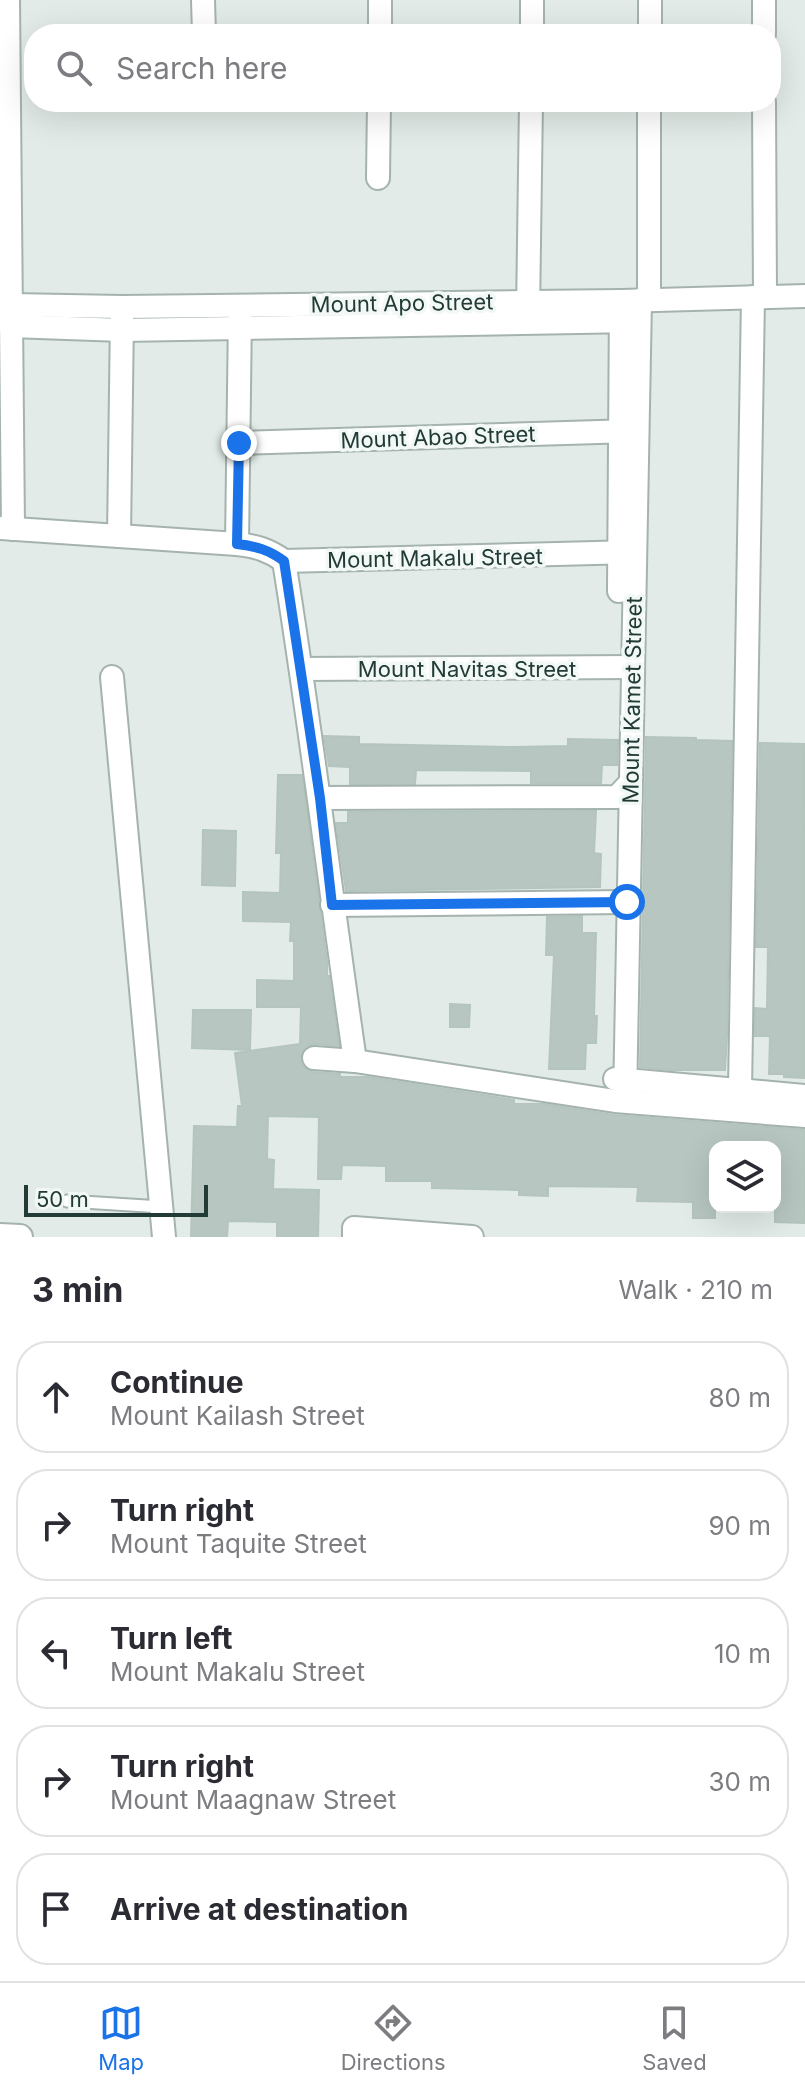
<!DOCTYPE html>
<meta charset="utf-8">
<style>
:root{--surface:#fff;--page:#f2f2f3;--text:#2b2b33;--muted:#7c7c81;--line:#e1e1e2;--accent:#1a73e8}
body{margin:0;font-family:Inter,sans-serif;background:var(--page);color:var(--text)}
.controls{position:absolute;right:24px;bottom:24px;display:grid;overflow:hidden;border-radius:16px;box-shadow:0 8px 32px #0002}
.controls button{width:72px;height:72px;display:grid;place-items:center;padding:0;border:0;border-bottom:2px solid var(--line);background:var(--surface);color:var(--text);font:40px sans-serif}
.scale{position:absolute;left:24px;bottom:20px;width:184px;box-sizing:border-box;padding-left:8px;border:4px solid #223b36;border-top:0;font-size:22px;line-height:28px;white-space:nowrap;color:#223b36;-webkit-text-stroke:6px #f2f8f5;paint-order:stroke}
.stop{position:absolute;width:24px;height:24px;margin:-18px;border:6px solid #1a73e8;border-radius:50%;background:#fff}
.stop.end{background:#1a73e8;border-color:#fff;box-shadow:0 2px 8px #0008}
.list{margin:0;padding:0;list-style:none}
h2{display:flex;justify-content:space-between;align-items:center;height:104px;margin:0;padding:0 32px;font-size:34px}
h2 small{font-size:26px;font-weight:400;color:var(--muted)}
.list li{display:grid;grid-template-columns:52px 1fr auto;gap:24px;align-items:center;box-sizing:border-box;height:112px;margin:0 16px 16px;padding:0 16px;border:2px solid var(--line);border-radius:32px}
.list b{display:block;font-size:30px;white-space:nowrap}
.list p{margin:0;font-size:26px;white-space:nowrap;color:var(--muted)}
.list em{font-size:26px;font-style:normal;color:var(--muted)}
.icon{flex:none;width:44px;height:44px;fill:none;stroke:currentColor;stroke-width:2;stroke-linecap:round;stroke-linejoin:round}
.map{position:relative;flex:none;width:805px;height:1237px;overflow:hidden}
.search{position:absolute;background:var(--surface);box-shadow:0 8px 32px #0002;left:24px;right:24px;top:24px;height:88px;display:flex;align-items:center;gap:20px;box-sizing:border-box;padding:0 28px;border-radius:32px;color:var(--muted);font-size:30px}
.sheet{height:744px;background:var(--surface)}
nav{display:flex;justify-content:space-around;align-items:center;box-sizing:border-box;height:112px;border-top:2px solid var(--line);background:var(--surface);font-size:22px;color:var(--muted)}
nav a{display:grid;justify-items:center;gap:4px}
nav .on{color:var(--accent)}
.map>svg:first-child{display:block}
.building{fill:#b7c6c0;stroke:#b4c5be;stroke-width:2}
.lines{fill:none;stroke-linecap:round;stroke-linejoin:round}
.service-casing{stroke:#a5b3ae;stroke-width:15}
.minor-casing{stroke:#a5b3ae;stroke-width:26}
.tertiary-casing{stroke:#a5b3ae;stroke-width:28}
.service{stroke:#fff;stroke-width:11}
.minor{stroke:#fff;stroke-width:22}
.tertiary{stroke:#fff;stroke-width:24}
.route{stroke:#1a73e8;stroke-width:10}
.labels{text-anchor:middle;stroke-width:7;stroke-linejoin:round;paint-order:stroke}
.street-label{font-size:22px;fill:#223b36;stroke:#f2f8f5}
</style>
<div class="map">
<svg width="805" height="1237" viewBox="0 0 805 1237">
<rect width="100%" height="100%" fill="#e2ebe7"/>
<g class="building">
<path d="M 324,736 L 359,737 L 359,744 L 512,747 L 568,746 L 568,739 L 618,740 L 617,765 L 602,765 L 601,783 L 531,783 L 531,771 L 416,770 L 415,784 L 350,784 L 350,767 L 329,766 Z"/>
<path d="M 646,737 L 696,738 L 696,740 L 732,741 L 727,1035 L 725,1070 L 670,1070 L 640,1067 Z"/>
<path d="M 760,743 L 804,744 L 805,1078 L 784,1077 L 784,1074 L 769,1074 L 770,1036 L 755,1036 L 755,1008 L 767,1009 L 768,947 L 756,947 Z"/>
<path d="M 278,775 L 302,775 L 327,962 L 327,976 L 329,976 L 339,1046 L 315,1044 L 307,1046 L 302,1051 L 300,1058 L 302,1065 L 306,1069 L 313,1072 L 340,1074 L 340,1077 L 368,1077 L 514,1100 L 514,1104 L 544,1104 L 614,1115 L 805,1130 L 805,1223 L 775,1222 L 775,1147 L 715,1147 L 715,1218 L 693,1218 L 693,1202 L 637,1201 L 638,1187 L 548,1186 L 548,1196 L 519,1195 L 519,1190 L 432,1188 L 432,1181 L 386,1181 L 386,1166 L 342,1165 L 341,1179 L 318,1179 L 319,1117 L 268,1116 L 267,1159 L 274,1160 L 273,1189 L 319,1190 L 318,1237 L 277,1237 L 277,1222 L 228,1221 L 227,1237 L 191,1237 L 194,1126 L 237,1127 L 238,1106 L 242,1106 L 235,1053 L 300,1044 L 301,1007 L 257,1007 L 257,980 L 294,981 L 294,941 L 290,941 L 291,922 L 243,921 L 243,892 L 280,893 L 281,853 L 276,853 Z"/>
<path d="M 596,811 L 594,853 L 601,854 L 600,887 L 346,891 L 336,823 L 348,823 L 348,812 Z"/>
<path d="M 203,830 L 236,831 L 235,886 L 202,885 Z"/>
<path d="M 582,916 L 582,933 L 596,933 L 594,1016 L 597,1016 L 596,1043 L 586,1043 L 585,1069 L 549,1069 L 554,955 L 546,955 L 547,917 Z"/>
<path d="M 450,1004 L 470,1005 L 469,1027 L 450,1027 Z"/>
<path d="M 193,1010 L 251,1010 L 250,1050 L 192,1048 Z"/>
</g>
<g class="lines">
<defs>
<path id="service" d="M 67,1201 L 162,1207"/>
<g id="minor">
<path d="M 8,0 L 13,529"/>
<path d="M 203,0 L 204,34"/>
<path d="M 764,0 L 764,34"/>
<path d="M 380,34 L 380,0"/>
<path d="M 532,34 L 532,0"/>
<path d="M 650,34 L 650,0"/>
<path d="M 764,102 L 765,297"/>
<path d="M 378,178 L 379,102"/>
<path d="M 649,300 L 649,102"/>
<path d="M 0,311 L 11,305 L 122,307 L 621,301 L 805,296"/>
<path d="M 528,313 L 531,102"/>
<path d="M 0,317 L 11,326 L 122,330 L 635,321"/>
<path d="M 239,443 L 632,431"/>
<path d="M 0,528 L 237,544 C 256,546 269,550 284,561 L 634,552"/>
<path d="M 119,536 L 122,317"/>
<path d="M 237,544 L 240,313"/>
<path d="M 284,561 C 311,728 331,895 355,1061"/>
<path d="M 619,591 L 621,301"/>
<path d="M 301,669 L 632,667"/>
<path d="M 112,677 L 164,1237"/>
<path d="M 320,798 L 617,797 L 630,783"/>
<path d="M 332,905 L 627,902"/>
<path d="M 314,1058 L 355,1061 L 615,1101 L 805,1116"/>
<path d="M 615,1079 L 805,1096"/>
<path d="M 625,1101 L 640,300"/>
<path d="M 738,1110 L 740,1090 L 753,297"/>
<path d="M 354,1237 L 354,1228 L 472,1237"/>
</g>
<path id="tertiary" d="M 0,1236 L 20,1237"/>
</defs>
<use href="#service" class="service-casing"/>
<use href="#minor" class="minor-casing"/>
<use href="#tertiary" class="tertiary-casing"/>
<use href="#service" class="service"/>
<use href="#minor" class="minor"/>
<use href="#tertiary" class="tertiary"/>
</g>
<g class="lines">
<path class="route" d="M 239,443 L 237,544 C 256,546 269,550 284,561 L 320,798 L 332,905 L 627,902"/>
</g>
<g class="labels">
<g class="street-label">
<text transform="translate(402 303) rotate(-1)" y="8">Mount Apo Street</text>
<text transform="translate(438 437) rotate(-2)" y="8">Mount Abao Street</text>
<text transform="translate(435 558) rotate(-1)" y="8">Mount Makalu Street</text>
<text x="467" y="677">Mount Navitas Street</text>
<text transform="translate(632 700) rotate(-89)" y="8">Mount Kamet Street</text>
</g>
</g>
</svg>
<div class="controls">
<button><svg class="icon" aria-label="layers" viewBox="0 0 24 24"><path d="M12 4l9 5-9 5-9-5zM3 14l9 5 9-5"/></svg></button>
</div>
<div class="scale">50 m</div>
<div class="stop" style="left:627px;top:902px"></div>
<div class="stop end" style="left:239px;top:443px"></div>
<div class="search"><svg class="icon" aria-label="search" viewBox="0 0 24 24"><circle cx="10" cy="10" r="6"/><path d="M15 15l6 6"/></svg>Search here</div>
</div>
<section class="sheet">
<h2>3 min<small>Walk · 210 m</small></h2>
<ul class="list">
<li><svg class="icon" aria-label="ahead" viewBox="0 0 24 24"><path d="M12 20V5M6 11l6-6 6 6"/></svg><div><b>Continue</b><p>Mount Kailash Street</p></div><em>80 m</em></li>
<li><svg class="icon" aria-label="right" viewBox="0 0 24 24"><path d="M7 20v-9h11M14 6l5 5-5 5"/></svg><div><b>Turn right</b><p>Mount Taquite Street</p></div><em>90 m</em></li>
<li><svg class="icon" aria-label="left" viewBox="0 0 24 24"><path d="M17 20v-9H6M10 6l-5 5 5 5"/></svg><div><b>Turn left</b><p>Mount Makalu Street</p></div><em>10 m</em></li>
<li><svg class="icon" aria-label="right" viewBox="0 0 24 24"><path d="M7 20v-9h11M14 6l5 5-5 5"/></svg><div><b>Turn right</b><p>Mount Maagnaw Street</p></div><em>30 m</em></li>
<li><svg class="icon" aria-label="arrive" viewBox="0 0 24 24"><path d="M6 21V4h12l-3 4 3 4H6"/></svg><div><b>Arrive at destination</b></div></li>
</ul>
</section>
<nav>
<a class="on"><svg class="icon" aria-label="map" viewBox="0 0 24 24"><path d="M3 6l6-2 6 2 6-2v14l-6 2-6-2-6 2zM9 4v14M15 6v14"/></svg>Map</a>
<a><svg class="icon" aria-label="directions" viewBox="0 0 24 24"><path d="M12 3l9 9-9 9-9-9zM9 14v-3h6M13 9l2 2-2 2"/></svg>Directions</a>
<a><svg class="icon" aria-label="saved" viewBox="0 0 24 24"><path d="M7 4h10v16l-5-4-5 4z"/></svg>Saved</a>
</nav>
